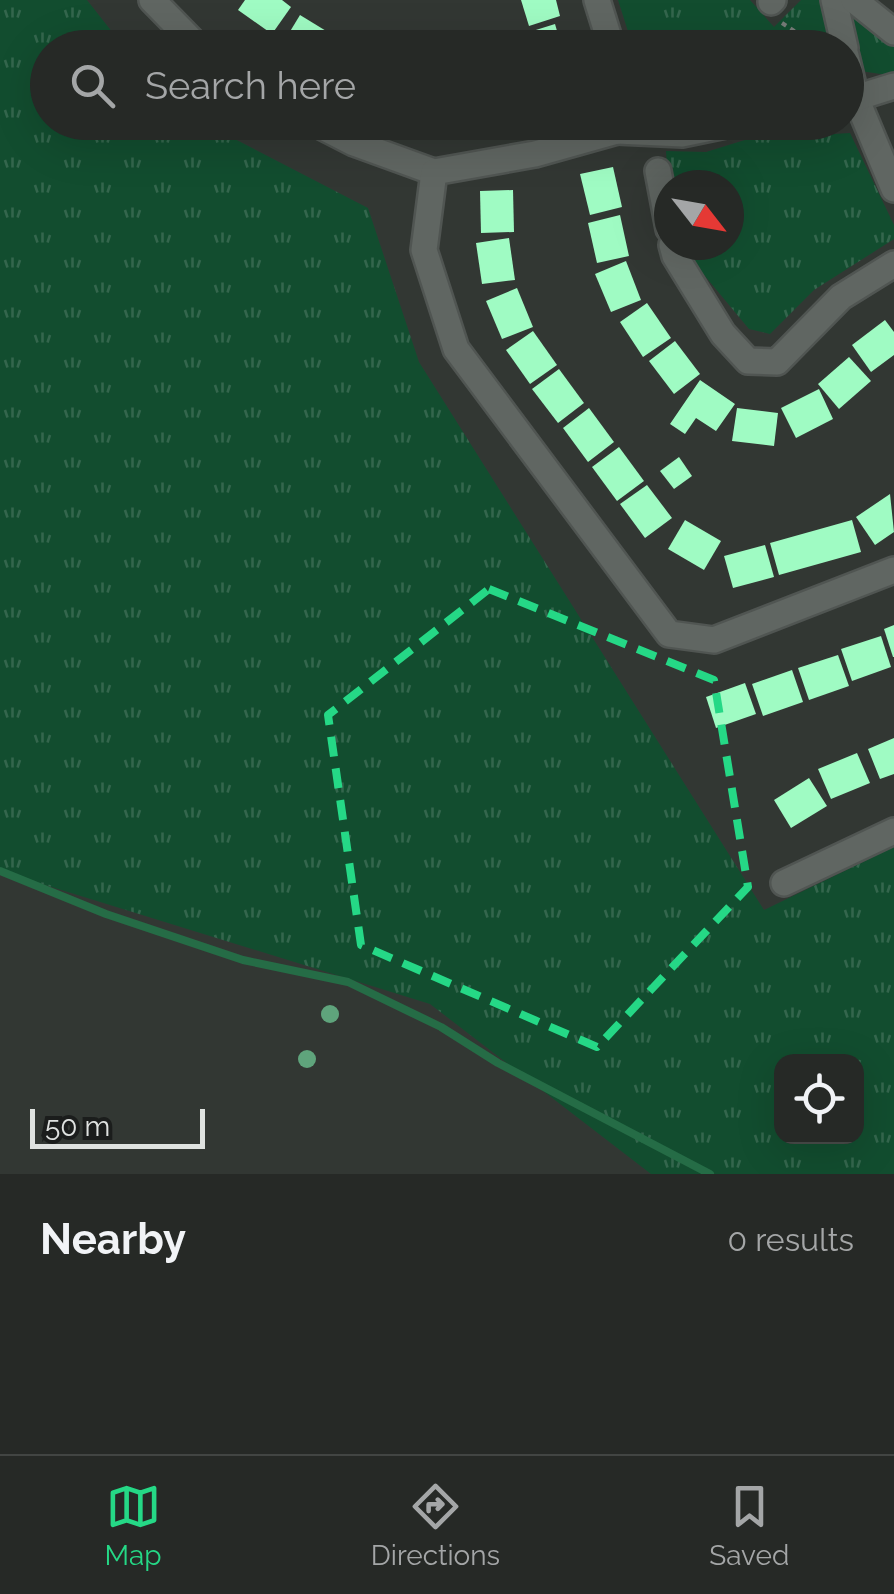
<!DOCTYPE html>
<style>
:root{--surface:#262926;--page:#2e312e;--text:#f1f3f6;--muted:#a4a6a7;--line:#424543;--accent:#25d886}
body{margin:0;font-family:Raleway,sans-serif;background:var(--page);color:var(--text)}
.controls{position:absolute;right:30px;bottom:30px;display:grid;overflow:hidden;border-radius:20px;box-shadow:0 10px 40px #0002}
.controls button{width:90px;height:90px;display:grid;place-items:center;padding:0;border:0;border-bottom:2px solid var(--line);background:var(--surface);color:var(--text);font:50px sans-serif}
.compass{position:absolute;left:654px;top:170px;width:90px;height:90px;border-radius:50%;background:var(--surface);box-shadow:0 10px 40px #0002;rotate:121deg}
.scale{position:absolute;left:30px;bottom:25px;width:175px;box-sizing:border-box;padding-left:10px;border:5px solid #dfe2e0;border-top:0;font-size:28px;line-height:35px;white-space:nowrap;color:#dfe2e0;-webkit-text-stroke:8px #1b1d1c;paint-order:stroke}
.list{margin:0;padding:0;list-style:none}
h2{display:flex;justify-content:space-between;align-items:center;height:130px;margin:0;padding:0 40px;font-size:42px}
h2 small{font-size:32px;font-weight:400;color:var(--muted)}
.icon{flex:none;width:55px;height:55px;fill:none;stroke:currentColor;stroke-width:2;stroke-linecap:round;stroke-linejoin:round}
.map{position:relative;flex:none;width:894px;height:1174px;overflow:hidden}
.search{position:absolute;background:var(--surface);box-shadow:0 10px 40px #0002;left:30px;right:30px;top:30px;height:110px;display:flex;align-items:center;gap:25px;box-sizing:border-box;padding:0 35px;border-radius:55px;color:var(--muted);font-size:38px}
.sheet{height:280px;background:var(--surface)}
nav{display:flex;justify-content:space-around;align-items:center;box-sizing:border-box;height:140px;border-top:2px solid var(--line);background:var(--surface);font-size:28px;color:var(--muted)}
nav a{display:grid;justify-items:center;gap:5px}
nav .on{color:var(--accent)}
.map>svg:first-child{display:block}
.grass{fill:url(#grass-tufts);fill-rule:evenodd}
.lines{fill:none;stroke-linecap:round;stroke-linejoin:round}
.stream{stroke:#256c46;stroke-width:8}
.building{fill:#9ffbc3}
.street-casing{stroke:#505552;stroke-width:30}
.path{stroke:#777c78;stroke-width:4;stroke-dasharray:5 5;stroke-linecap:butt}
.street{stroke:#606662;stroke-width:25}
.tree{fill:#5fa47c}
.marked{fill:none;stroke:#25d886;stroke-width:8;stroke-dasharray:20 12;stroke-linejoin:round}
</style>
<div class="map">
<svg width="894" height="1174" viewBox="0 0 894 1174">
<defs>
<pattern id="grass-tufts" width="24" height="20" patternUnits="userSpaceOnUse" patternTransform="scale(2.5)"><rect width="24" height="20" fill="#124d2f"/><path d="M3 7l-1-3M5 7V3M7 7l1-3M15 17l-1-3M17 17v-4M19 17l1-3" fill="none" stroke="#34664d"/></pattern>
</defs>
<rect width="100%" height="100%" fill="#323733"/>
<g class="grass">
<path d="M 0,0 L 87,0 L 124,47 L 48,48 L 48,122 L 204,123 L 368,208 L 419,362 L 764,910 L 894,847 L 894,1174 L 651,1174 L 430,1004 L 0,871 ZM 782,1062 L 856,1062 L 856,1136 L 782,1136 Z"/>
<path d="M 618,0 L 750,0 L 774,27 L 801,0 L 822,0 L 848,14 L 858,12 L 894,43 L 894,76 L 847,69 L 846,48 L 633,47 Z"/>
<path d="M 850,133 L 894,225 L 894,239 L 814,290 L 770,334 L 749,329 L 690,258 L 694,245 L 729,245 L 729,185 L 669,185 L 669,196 L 666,151 L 706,152 L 748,139 Z"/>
</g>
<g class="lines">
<path class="stream" d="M 0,871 L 106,914 L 243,960 L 348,982 L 441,1027 L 498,1063 L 710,1174"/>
</g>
<g class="building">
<path d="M 245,0 L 282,0 L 291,7 L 272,34 L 238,10 Z"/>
<path d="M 521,0 L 556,0 L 560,16 L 529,26 Z"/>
<path d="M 300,15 L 336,37 L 329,48 L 290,48 L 283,43 Z"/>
<path d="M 555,24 L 562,48 L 527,48 L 523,34 Z"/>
<path d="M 613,167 L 622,207 L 590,215 L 580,174 Z"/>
<path d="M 513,190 L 514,232 L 481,233 L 480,191 Z"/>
<path d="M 620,215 L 629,256 L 597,263 L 588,223 Z"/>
<path d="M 509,238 L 515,280 L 482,284 L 476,243 Z"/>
<path d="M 626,261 L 641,300 L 611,312 L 595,274 Z"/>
<path d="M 517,288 L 533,327 L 502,339 L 486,301 Z"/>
<path d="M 647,303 L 671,338 L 643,357 L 620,322 Z"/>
<path d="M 885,320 L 894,332 L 894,355 L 871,372 L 852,345 Z"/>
<path d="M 533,331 L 557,365 L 530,384 L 506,350 Z"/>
<path d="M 675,341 L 700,374 L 674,394 L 649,361 Z"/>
<path d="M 849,357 L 871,381 L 839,409 L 818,384 Z"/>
<path d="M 559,369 L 584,403 L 558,423 L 532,389 Z"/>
<path d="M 700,380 L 735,404 L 716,431 L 696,418 L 685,434 L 670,424 Z"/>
<path d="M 819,389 L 833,419 L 796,438 L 781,408 Z"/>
<path d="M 589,408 L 614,442 L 588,462 L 563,428 Z"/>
<path d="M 737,408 L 778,413 L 774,446 L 732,441 Z"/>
<path d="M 619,447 L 644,481 L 617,501 L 592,467 Z"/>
<path d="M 679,457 L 692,476 L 674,489 L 660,471 Z"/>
<path d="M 647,485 L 672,518 L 645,538 L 620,504 Z"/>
<path d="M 890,494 L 894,532 L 875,545 L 856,517 Z"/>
<path d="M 685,520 L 721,541 L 704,570 L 668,549 Z"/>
<path d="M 852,520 L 861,552 L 779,575 L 770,543 Z"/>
<path d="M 765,545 L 774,577 L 733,588 L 724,556 Z"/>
<path d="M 894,625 L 894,657 L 893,657 L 884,629 Z"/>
<path d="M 881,636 L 891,667 L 852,681 L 841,649 Z"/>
<path d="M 838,655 L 849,686 L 809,700 L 798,668 Z"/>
<path d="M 792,670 L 803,702 L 763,716 L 752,684 Z"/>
<path d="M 745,683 L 756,714 L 716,728 L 706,697 Z"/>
<path d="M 894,738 L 894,774 L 880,779 L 868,749 Z"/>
<path d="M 857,753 L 870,783 L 831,799 L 818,769 Z"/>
<path d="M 809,778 L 827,806 L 791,828 L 774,800 Z"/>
</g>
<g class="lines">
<defs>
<g id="street">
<path d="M 152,0 L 199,48"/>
<path d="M 597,0 L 612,48"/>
<path d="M 834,0 L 845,48"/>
<path d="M 854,0 L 894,32"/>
<path d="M 771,2 L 773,0"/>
<path d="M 846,56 L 856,98 L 894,189"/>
<path d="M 846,101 L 894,86"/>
<path d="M 313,122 L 354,143 L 434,172"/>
<path d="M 618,122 L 617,131 L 535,154 L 434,172 L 424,250 L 456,349 L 669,634 L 714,640 L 894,570"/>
<path d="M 617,131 L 682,134 L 740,122"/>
<path d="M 658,171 L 669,229"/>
<path d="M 672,245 L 675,256 L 723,334 L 748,361 L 777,362 L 841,297 L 894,264"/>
<path d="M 784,883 L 894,831"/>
</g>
</defs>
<use href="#street" class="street-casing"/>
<path class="path" d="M 782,23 L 820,48"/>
<use href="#street" class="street"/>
</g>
<g class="tree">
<circle cx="330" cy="1014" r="9"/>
<circle cx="307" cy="1059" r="9"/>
</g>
<path class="marked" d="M 489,589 L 714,680 L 748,887 L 597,1047 L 361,945 L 328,715 Z"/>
</svg>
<div class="controls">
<button><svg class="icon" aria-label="locate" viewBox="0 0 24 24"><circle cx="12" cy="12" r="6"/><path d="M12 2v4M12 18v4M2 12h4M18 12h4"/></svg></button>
</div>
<svg class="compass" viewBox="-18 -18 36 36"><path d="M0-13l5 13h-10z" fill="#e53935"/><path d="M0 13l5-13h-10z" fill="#a4a6a7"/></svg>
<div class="scale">50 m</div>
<div class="search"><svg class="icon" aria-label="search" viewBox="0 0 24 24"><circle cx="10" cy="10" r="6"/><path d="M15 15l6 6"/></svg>Search here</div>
</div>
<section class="sheet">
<h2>Nearby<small>0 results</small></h2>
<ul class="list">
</ul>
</section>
<nav>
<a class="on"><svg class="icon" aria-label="map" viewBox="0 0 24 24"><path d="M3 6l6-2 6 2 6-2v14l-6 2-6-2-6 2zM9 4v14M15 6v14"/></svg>Map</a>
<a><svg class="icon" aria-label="directions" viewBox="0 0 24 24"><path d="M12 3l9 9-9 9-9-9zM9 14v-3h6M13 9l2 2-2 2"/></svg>Directions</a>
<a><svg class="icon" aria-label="saved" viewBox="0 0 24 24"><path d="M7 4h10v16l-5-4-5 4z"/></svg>Saved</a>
</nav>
